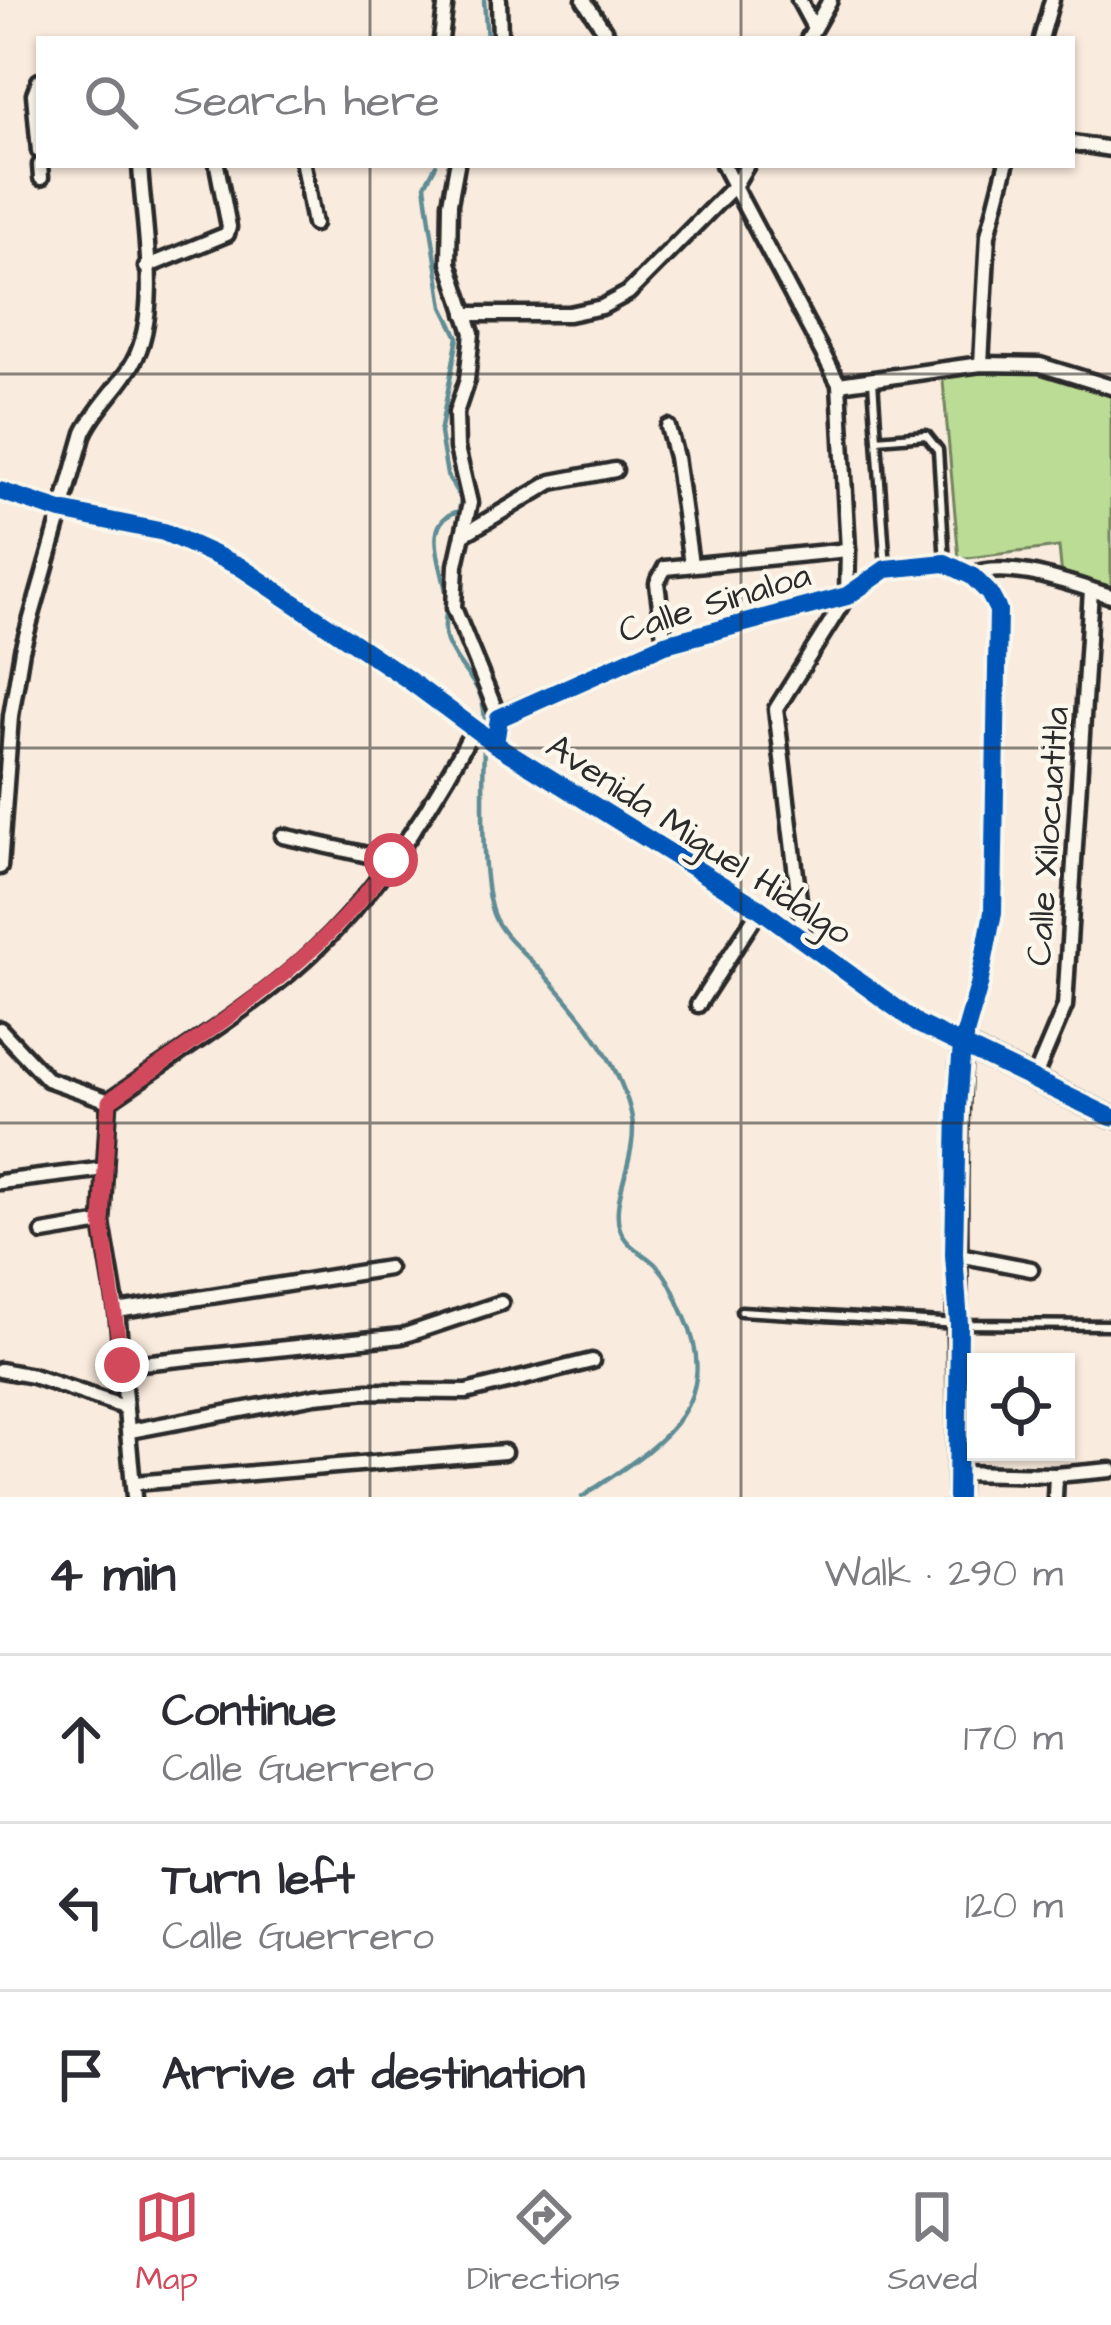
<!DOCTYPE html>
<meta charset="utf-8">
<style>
:root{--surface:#fff;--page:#f7f7f7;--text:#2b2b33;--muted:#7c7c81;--line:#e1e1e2;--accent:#d1495b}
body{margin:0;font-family:"Architects Daughter",sans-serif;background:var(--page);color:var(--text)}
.controls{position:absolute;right:36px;bottom:36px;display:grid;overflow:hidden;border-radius:0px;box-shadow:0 3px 9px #0004}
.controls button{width:108px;height:108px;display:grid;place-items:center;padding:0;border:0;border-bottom:3px solid var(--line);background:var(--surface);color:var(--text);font:60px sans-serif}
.stop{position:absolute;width:36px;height:36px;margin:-27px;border:9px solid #d1495b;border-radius:50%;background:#fff}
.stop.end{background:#d1495b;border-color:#fff;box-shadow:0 3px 12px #0008}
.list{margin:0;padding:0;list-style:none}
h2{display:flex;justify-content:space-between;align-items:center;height:156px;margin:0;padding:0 48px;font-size:51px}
h2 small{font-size:39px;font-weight:400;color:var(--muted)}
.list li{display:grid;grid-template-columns:78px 1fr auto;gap:36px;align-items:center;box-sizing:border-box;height:168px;padding:0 48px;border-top:3px solid var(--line)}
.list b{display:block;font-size:45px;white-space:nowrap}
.list p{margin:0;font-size:39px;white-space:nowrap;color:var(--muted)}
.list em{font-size:39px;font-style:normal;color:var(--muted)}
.icon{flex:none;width:66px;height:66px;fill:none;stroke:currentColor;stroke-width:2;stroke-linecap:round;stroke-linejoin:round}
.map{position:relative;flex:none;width:1111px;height:1497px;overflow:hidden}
.search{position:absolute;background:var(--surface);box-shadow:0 3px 9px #0004;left:36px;right:36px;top:36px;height:132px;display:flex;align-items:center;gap:30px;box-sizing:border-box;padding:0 42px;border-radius:0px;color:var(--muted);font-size:45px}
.sheet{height:660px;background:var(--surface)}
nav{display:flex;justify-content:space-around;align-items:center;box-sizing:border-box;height:168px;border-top:3px solid var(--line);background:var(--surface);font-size:33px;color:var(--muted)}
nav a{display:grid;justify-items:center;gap:6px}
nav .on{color:var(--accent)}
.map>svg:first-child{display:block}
.green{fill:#bbdc95;stroke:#738460;stroke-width:3}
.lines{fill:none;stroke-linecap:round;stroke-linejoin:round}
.stream{stroke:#5e8d96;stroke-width:4.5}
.lane-casing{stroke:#2b2b2b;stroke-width:15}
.street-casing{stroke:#2b2b2b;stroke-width:21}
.secondary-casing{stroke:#2b2b2b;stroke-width:26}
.lane{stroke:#fbf7ec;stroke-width:6}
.street{stroke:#fbf7ec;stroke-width:12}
.secondary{stroke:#fbf7ec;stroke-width:16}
.cycleway-casing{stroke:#fbf7ec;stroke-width:26}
.cycleway{stroke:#0057b8;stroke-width:18}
.route{stroke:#d1495b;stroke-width:15}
.grid{fill:none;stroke:#2b2b2b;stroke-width:3;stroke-opacity:0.55}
.labels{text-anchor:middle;stroke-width:9;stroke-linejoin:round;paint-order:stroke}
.street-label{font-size:36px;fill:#2b2b2b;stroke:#fbf7ec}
</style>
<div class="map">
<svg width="1111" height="1497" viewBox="0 0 1111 1497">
<rect width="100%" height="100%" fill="#f9ebdd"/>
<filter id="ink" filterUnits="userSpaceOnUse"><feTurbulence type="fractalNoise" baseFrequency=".00833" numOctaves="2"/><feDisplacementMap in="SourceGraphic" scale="24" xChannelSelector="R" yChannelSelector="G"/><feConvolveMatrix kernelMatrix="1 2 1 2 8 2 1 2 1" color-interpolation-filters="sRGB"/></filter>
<g filter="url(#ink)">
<path class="green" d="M 1045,368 L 1051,374 L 1111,395 L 1111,590 L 1062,577 L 1059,547 L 959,559 L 942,370 Z"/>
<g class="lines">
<g class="stream">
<path d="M 484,0 L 487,39"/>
<path d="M 436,165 L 425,185 L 430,221 L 443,307 L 458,337 L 440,433 L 447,475 L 461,499 L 459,511 C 417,522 446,571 447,600 C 447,616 441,631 449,646 C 467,683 486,681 485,730"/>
<path d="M 484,742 C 483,783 480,878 493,914 C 501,935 524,952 539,969 C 578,1010 617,1057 631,1113 C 641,1152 609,1199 620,1229 C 627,1249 646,1253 658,1267 C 670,1279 677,1300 684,1315 C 728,1412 649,1450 582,1497"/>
</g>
<defs>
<g id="lane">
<path d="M 873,381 L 886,569"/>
<path d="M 877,439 L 926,435 L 938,450 L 945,563"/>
<path d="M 741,1311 L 959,1324 L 1111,1325"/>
</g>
<g id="street">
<path d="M 499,0 L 500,39"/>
<path d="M 584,0 L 610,39"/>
<path d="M 799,0 L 813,26"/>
<path d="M 441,39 L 446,0"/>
<path d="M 808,39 L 830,0"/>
<path d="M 1041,39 L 1052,0"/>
<path d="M 39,81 L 34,94 L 39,151"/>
<path d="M 1072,143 L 1111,149"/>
<path d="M 40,165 L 41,178"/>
<path d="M 303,165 L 314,224"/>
<path d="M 457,165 L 450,203 L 449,263 L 472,333 L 467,380 L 456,413 L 457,448 L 470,503 L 456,565 L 454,608 L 499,718"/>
<path d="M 723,165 L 839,384 L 848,550 L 847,596 L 776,709 L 804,941"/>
<path d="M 146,267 L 227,234 L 229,227 L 217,165"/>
<path d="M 465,314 L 569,314 L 602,307 L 628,293 L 735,185 L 747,165"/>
<path d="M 981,364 L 988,235 L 1006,165"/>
<path d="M 839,384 L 981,364 L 1040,365 L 1111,387"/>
<path d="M 668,427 L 676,457 L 691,564"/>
<path d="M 0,491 L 61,511 L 164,532 L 239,566 L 406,678 L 495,744 L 760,909 L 918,1024 L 962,1045 L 979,985 L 993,912 L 998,610 L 989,593 L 972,576 L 945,563 L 886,569 L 847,596 L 665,644 L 511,710 L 499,718 L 495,744"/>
<path d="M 466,533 L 552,482 L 615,470"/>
<path d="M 971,575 C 1011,560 1070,584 1111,596"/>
<path d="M 665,644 L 657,583 L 665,568 L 848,550"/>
<path d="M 283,836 L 390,860"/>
<path d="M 0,867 L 11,716 L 22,650 L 84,433 C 96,407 119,388 133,363 C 162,311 143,223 140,165"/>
<path d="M 698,1005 L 760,909"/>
<path d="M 0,1029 L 47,1079 L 109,1101"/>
<path d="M 1034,1079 L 1065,1006 L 1091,590"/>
<path d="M 0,1182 L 105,1169"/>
<path d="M 43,1233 L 102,1223"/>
<path d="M 954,1254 L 1031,1269"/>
<path d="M 117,1311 L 388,1268"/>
<path d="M 122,1365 L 402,1336 L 501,1303"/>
<path d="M 0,1370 L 33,1376 L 124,1407"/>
<path d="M 130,1431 L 315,1396 L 368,1391 L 466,1392 L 592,1361"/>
<path d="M 957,1473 L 1056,1475 L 1111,1470"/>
<path d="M 134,1483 L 504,1452"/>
<path d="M 134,1497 L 117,1311 L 102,1223 L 109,1101 C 173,1056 256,1006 312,953 C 378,891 431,809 474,728"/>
<path d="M 1055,1497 L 1056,1475"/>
</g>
<path id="secondary" d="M 957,1497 C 961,1346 951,1196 962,1045 L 1111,1117"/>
</defs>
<use href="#lane" class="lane-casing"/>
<use href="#street" class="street-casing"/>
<use href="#secondary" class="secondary-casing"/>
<use href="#lane" class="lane"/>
<use href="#street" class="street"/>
<use href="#secondary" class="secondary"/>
<defs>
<g id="cycleway">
<path d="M 0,491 L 61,511 L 164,532 L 239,566 L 406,678 L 495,744 L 760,909 L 918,1024 L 1111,1117"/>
<path d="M 495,744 L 499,718 L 665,644 L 847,596 L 886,569 L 945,563 L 972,576 L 989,593 L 998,610 L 993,912 L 979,985 L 962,1045 L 957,1108 L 954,1254 L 959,1324 L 957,1497"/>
</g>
</defs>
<use href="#cycleway" class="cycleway-casing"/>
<use href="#cycleway" class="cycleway"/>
</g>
</g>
<g class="lines" filter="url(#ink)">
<path class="route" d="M 122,1365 L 102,1222 L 109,1101 C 210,1029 319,964 391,860"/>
</g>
<path class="grid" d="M 370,0 L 370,39M 741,0 L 741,39M 370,165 L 370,1497M 741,165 L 741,1497M 0,374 L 1111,374M 0,748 L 1111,748M 0,1123 L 1111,1123"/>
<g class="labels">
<g class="street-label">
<text transform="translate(714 601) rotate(-17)" y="13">Calle Sinaloa</text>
<text transform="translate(1046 836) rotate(-86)" y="13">Calle Xilocuatitla</text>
<text transform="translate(700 838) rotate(33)" y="13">Avenida Miguel Hidalgo</text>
</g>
</g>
</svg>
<div class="controls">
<button><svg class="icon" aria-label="locate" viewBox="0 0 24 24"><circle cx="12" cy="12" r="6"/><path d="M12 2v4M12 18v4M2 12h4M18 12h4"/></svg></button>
</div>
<div class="stop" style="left:391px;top:860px"></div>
<div class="stop end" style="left:122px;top:1365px"></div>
<div class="search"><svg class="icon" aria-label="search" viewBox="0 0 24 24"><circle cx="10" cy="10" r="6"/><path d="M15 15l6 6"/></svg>Search here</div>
</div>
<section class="sheet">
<h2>4 min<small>Walk · 290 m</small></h2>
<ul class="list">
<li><svg class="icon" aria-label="ahead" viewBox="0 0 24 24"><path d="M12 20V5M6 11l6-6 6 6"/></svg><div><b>Continue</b><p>Calle Guerrero</p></div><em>170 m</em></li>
<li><svg class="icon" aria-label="left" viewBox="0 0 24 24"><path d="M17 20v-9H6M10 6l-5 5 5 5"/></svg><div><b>Turn left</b><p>Calle Guerrero</p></div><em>120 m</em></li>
<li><svg class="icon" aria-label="arrive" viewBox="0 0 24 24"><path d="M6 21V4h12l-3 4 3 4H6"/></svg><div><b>Arrive at destination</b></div></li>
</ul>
</section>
<nav>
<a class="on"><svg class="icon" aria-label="map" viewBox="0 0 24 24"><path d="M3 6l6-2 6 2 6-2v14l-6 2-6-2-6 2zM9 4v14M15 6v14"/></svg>Map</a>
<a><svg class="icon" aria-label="directions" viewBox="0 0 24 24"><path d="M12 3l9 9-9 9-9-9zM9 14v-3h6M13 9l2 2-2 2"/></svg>Directions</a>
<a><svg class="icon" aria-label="saved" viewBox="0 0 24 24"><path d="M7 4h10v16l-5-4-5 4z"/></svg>Saved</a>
</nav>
